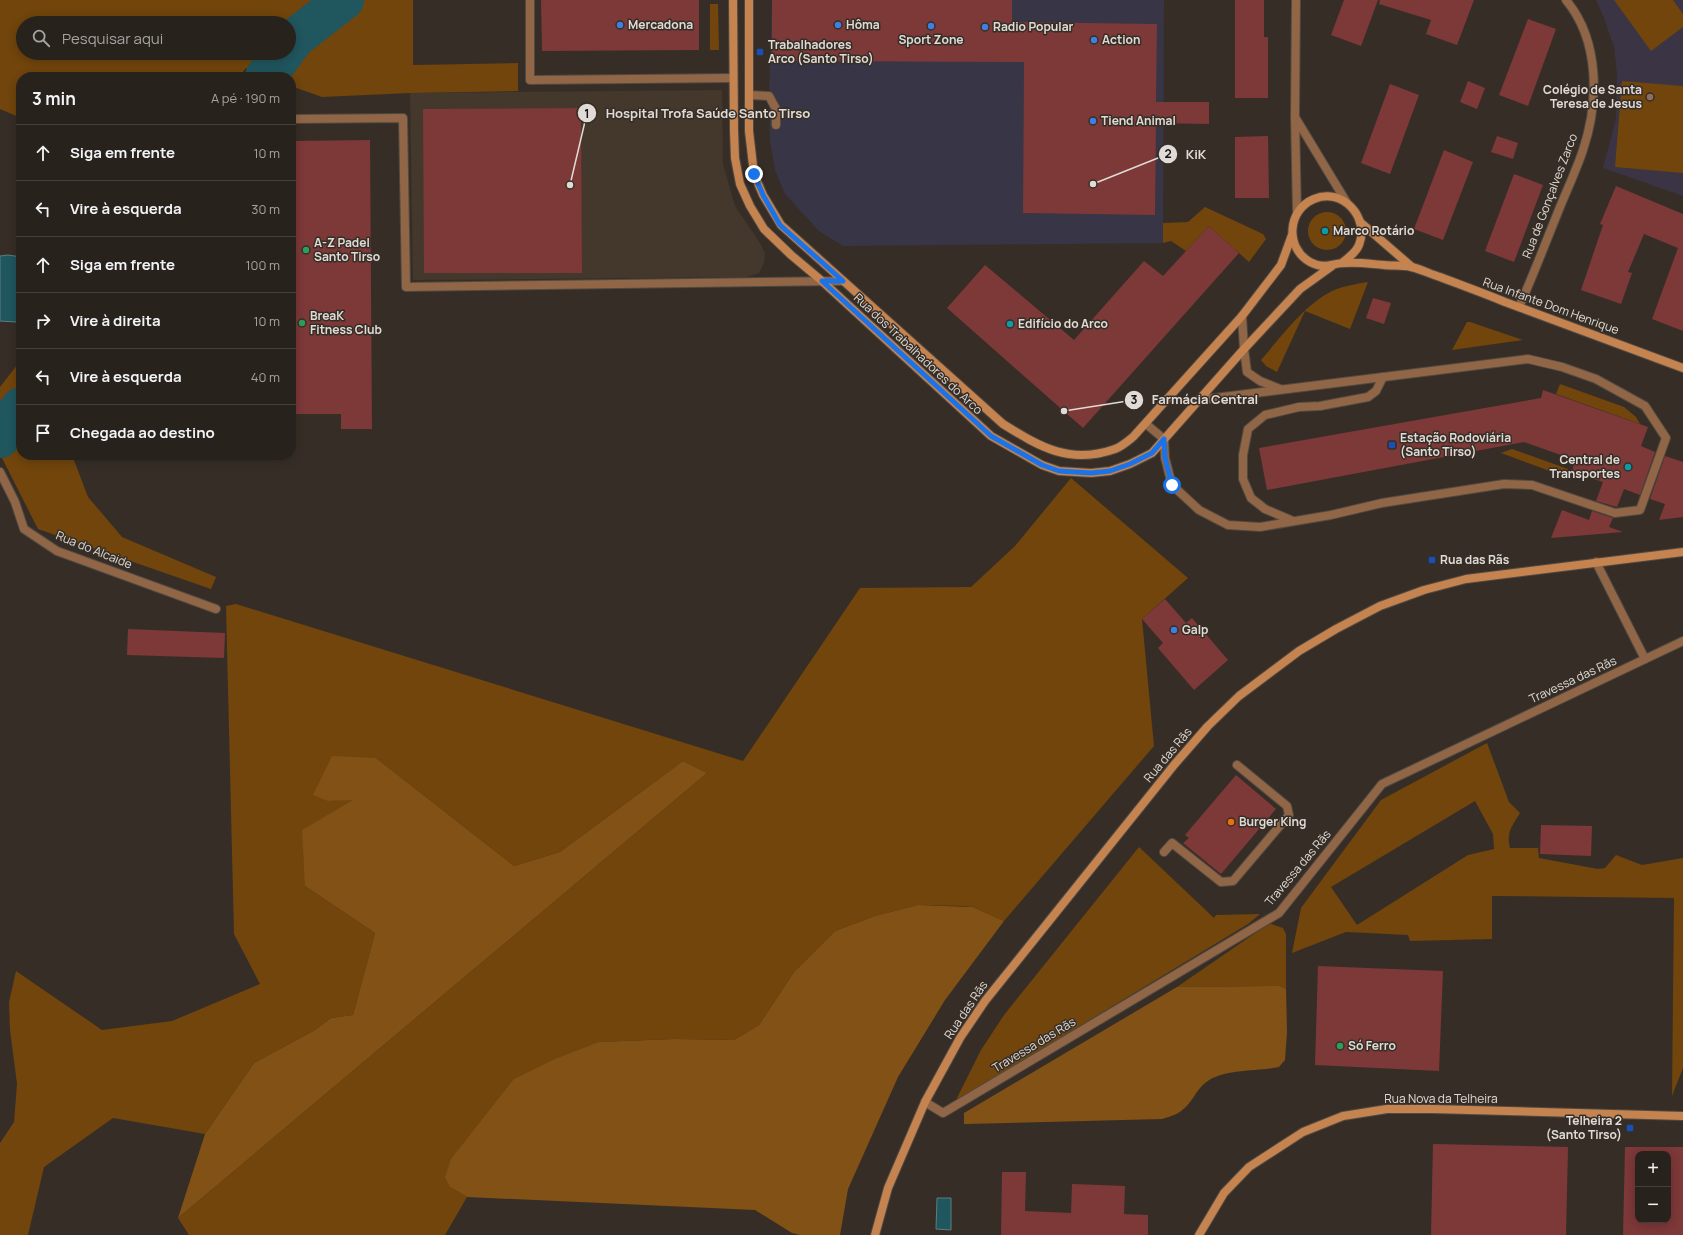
<!DOCTYPE html>
<html lang="pt">
<meta charset="utf-8">
<style>
:root{--surface:#28221c;--page:#302a25;--text:#f1f3f6;--muted:#a5a4a3;--line:#443f3b}
body{margin:0;font-family:Manrope,sans-serif;background:var(--page);color:var(--text)}
.controls{position:absolute;right:12px;bottom:12px;display:grid;overflow:hidden;border-radius:8px;box-shadow:0 2px 10px #0003}
.controls button{width:36px;height:36px;display:grid;place-items:center;padding:0;border:0;border-bottom:1px solid var(--line);background:var(--surface);color:var(--text);font:20px sans-serif}
.stop{position:absolute;width:12px;height:12px;margin:-9px;border:3px solid #1a73e8;border-radius:50%;background:#fff}
.stop.end{background:#1a73e8;border-color:#fff;box-shadow:0 1px 4px #0008}
.list{margin:0;padding:0;list-style:none}
h2{display:flex;justify-content:space-between;align-items:center;height:52px;margin:0;padding:0 16px;font-size:17px}
h2 small{font-size:13px;font-weight:400;color:var(--muted)}
.list li{display:grid;grid-template-columns:26px 1fr auto;gap:12px;align-items:center;box-sizing:border-box;height:56px;padding:0 16px;border-top:1px solid var(--line)}
.list b{display:block;font-size:15px;white-space:nowrap}
.list em{font-size:13px;font-style:normal;color:var(--muted)}
.icon{flex:none;width:22px;height:22px;fill:none;stroke:currentColor;stroke-width:2;stroke-linecap:round;stroke-linejoin:round}
.map{position:relative;flex:none;width:1683px;height:1235px;overflow:hidden}
.search{position:absolute;background:var(--surface);box-shadow:0 2px 10px #0003;left:16px;top:16px;width:280px;height:44px;display:flex;align-items:center;gap:10px;box-sizing:border-box;padding:0 14px;border-radius:22px;color:var(--muted);font-size:15px}
.panel{position:absolute;background:var(--surface);box-shadow:0 2px 10px #0003;left:16px;top:72px;width:280px;height:388px;border-radius:16px}
.map>svg:first-child{display:block}
.commercial{fill:#373546}
.built{fill:#44372b}
.education{fill:#3a3444}
.green{fill:#71450c;fill-rule:evenodd}
.forest{fill:#825116}
.water{fill:#20565e;stroke:#5a7e82}
.lines{fill:none;stroke-linecap:round;stroke-linejoin:round}
.river{stroke:#20565e;stroke-width:40}
.building{fill:#7d3838;fill-rule:evenodd}
.lane-casing{stroke:#514a42;stroke-width:10}
.street-casing{stroke:#514a42;stroke-width:10}
.secondary-casing{stroke:#514a42;stroke-width:10}
.lane{stroke:#906646;stroke-width:8}
.street{stroke:#906646;stroke-width:8}
.secondary{stroke:#c5834f;stroke-width:8}
.route{stroke:#1a73e8;stroke-width:5}
.shop-dot{fill:#3f7fe0;stroke:#362e26;stroke-width:1.5}
.transit-dot{fill:#1a4fb4;stroke:#362e26;stroke-width:1.5}
.education-dot{fill:#8d6e63;stroke:#362e26;stroke-width:1.5}
.culture-dot{fill:#0f9aa8;stroke:#362e26;stroke-width:1.5}
.leisure-dot{fill:#2e9e5b;stroke:#362e26;stroke-width:1.5}
.food-dot{fill:#e8710a;stroke:#362e26;stroke-width:1.5}
.labels{text-anchor:middle;stroke-width:3;stroke-linejoin:round;paint-order:stroke}
.poi-label{font-size:12px;font-weight:bold;fill:#e0dbd6;stroke:#362e26;text-anchor:start}
.street-label{font-size:12px;fill:#e0dbd6;stroke:#362e26}
.leader{fill:none;stroke:#e0dbd6;stroke-width:1.5}
.callout-dot{fill:#e0dbd6;stroke:#362e26;stroke-width:1.5}
.mark-label{font-size:12px;text-anchor:middle;font-weight:bold;fill:#111}
.callout-label{font-size:13px;text-anchor:middle;font-weight:bold;fill:#e0dbd6;stroke:#362e26;stroke-width:3;stroke-linejoin:round;paint-order:stroke}
</style>
<div class="map">
<svg width="1683" height="1235" viewBox="0 0 1683 1235">
<rect width="100%" height="100%" fill="#362e26"/>
<path class="commercial" d="M 772,0 L 1164,0 L 1163,243 L 843,246 L 819,231 L 785,194 L 775,170 L 770,141 L 769,96 Z"/>
<path class="built" d="M 722,90 L 723,164 L 735,206 L 760,243 L 765,253 L 764,263 L 759,273 L 747,277 L 413,280 L 410,93 Z"/>
<path class="education" d="M 1596,0 L 1683,0 L 1683,196 L 1603,168 L 1616,119 L 1617,74 L 1614,47 L 1604,18 Z"/>
<g class="green">
<path d="M 0,0 L 413,0 L 413,65 L 518,63 L 518,91 L 410,93 L 322,97 L 291,86 L 291,77 L 265,77 L 246,68 L 239,77 L 21,77 L 21,118 L 0,109 ZM 23,23 L 289,23 L 289,53 L 23,53 Z"/>
<path d="M 1614,0 L 1673,0 L 1683,14 L 1683,27 L 1651,51 Z"/>
<path d="M 710,4 L 718,4 L 719,50 L 710,50 Z"/>
<path d="M 1622,81 L 1683,86 L 1683,173 L 1615,167 Z"/>
<path d="M 1205,207 L 1263,234 L 1266,239 L 1249,262 L 1209,226 L 1186,251 L 1171,241 L 1163,243 L 1163,223 L 1188,222 Z"/>
<circle cx="1327" cy="231" r="19"/>
<path d="M 1368,282 L 1350,329 L 1305,311 L 1277,372 L 1266,366 L 1261,360 C 1281,337 1304,305 1332,291 C 1343,286 1356,284 1368,282 Z"/>
<path d="M 1467,322 L 1470,322 L 1523,340 L 1452,350 Z"/>
<path d="M 21,360 L 21,455 L 72,455 L 88,497 L 122,537 L 216,577 L 211,589 L 38,529 L 0,454 L 0,387 Z"/>
<path d="M 1560,384 L 1624,407 L 1636,417 L 1640,424 L 1556,394 Z"/>
<path d="M 1512,449 L 1568,469 L 1566,477 L 1501,453 Z"/>
<path d="M 1071,478 L 1188,578 L 1142,619 L 1154,746 L 1004,921 L 973,907 L 963,906 L 918,905 L 875,916 L 835,931 L 794,972 L 759,1025 L 734,1040 L 674,1039 L 599,1042 L 450,1187 L 467,1197 L 445,1235 L 189,1235 L 178,1218 L 707,773 L 683,761 L 560,852 L 514,866 L 376,758 L 328,801 L 354,799 L 305,886 L 375,933 L 353,1015 L 331,1018 L 315,1030 L 254,1063 L 205,1134 L 113,1118 L 44,1167 L 28,1235 L 0,1235 L 0,1143 L 14,1122 L 17,1084 L 10,1030 L 9,1002 L 16,971 L 102,1030 L 172,1021 L 260,984 L 234,934 L 226,606 L 236,604 L 743,761 L 860,588 L 971,587 L 1015,546 Z"/>
<path d="M 1487,743 L 1509,802 L 1520,813 C 1512,826 1506,833 1510,848 L 1538,848 L 1539,858 L 1598,869 L 1605,868 L 1616,855 L 1642,865 L 1683,858 L 1683,1068 L 1672,1096 L 1674,898 L 1492,896 L 1492,939 L 1410,941 L 1408,935 L 1346,932 L 1292,953 L 1301,908 L 1381,800 ZM 1475,801 L 1493,834 L 1494,849 L 1468,855 L 1357,925 L 1331,887 Z"/>
<path d="M 1139,847 L 1214,918 L 1216,915 L 1260,914 L 1248,924 L 958,1100 L 957,1098 L 981,1050 L 1004,1015 Z"/>
<path d="M 1271,924 L 1283,928 L 1286,934 L 1286,989 L 1280,986 L 1177,987 L 1264,927 Z"/>
</g>
<g class="forest">
<path d="M 332,756 L 376,758 L 514,866 L 560,852 L 683,761 L 707,773 L 178,1218 L 205,1134 L 254,1063 L 315,1030 L 331,1018 L 353,1015 L 375,933 L 305,886 L 302,830 L 353,800 L 328,801 L 313,795 Z"/>
<path d="M 918,905 L 973,907 L 1004,921 L 945,1000 L 898,1077 L 848,1189 L 840,1235 L 800,1235 L 792,1233 L 755,1210 L 467,1197 L 450,1187 L 445,1177 L 451,1159 L 514,1079 L 555,1059 L 599,1042 L 674,1039 L 734,1040 L 759,1025 L 794,972 L 835,931 L 875,916 Z"/>
<path d="M 1280,986 L 1286,989 L 1287,1032 L 1285,1060 L 1279,1067 C 1257,1072 1223,1068 1205,1083 C 1196,1090 1191,1105 1181,1111 C 1176,1115 1168,1117 1162,1119 L 964,1124 L 964,1113 L 1177,987 Z"/>
</g>
<g class="water">
<path d="M 8,255 L 21,257 L 21,320 L 15,322 L 0,321 L 0,256 Z"/>
<path d="M 937,1198 L 951,1198 L 951,1230 L 936,1229 Z"/>
</g>
<g class="lines">
<g class="river">
<path d="M 289,46 L 295,38 L 344,0"/>
<path d="M 265,77 L 284,53"/>
<path d="M 0,438 L 2,432 L 21,407"/>
</g>
</g>
<g class="building">
<path d="M 541,0 L 699,0 L 699,50 L 542,51 Z"/>
<path d="M 772,0 L 1012,0 L 1012,22 L 1157,24 L 1156,102 L 1209,102 L 1209,124 L 1156,123 L 1155,215 L 1023,213 L 1024,62 L 772,61 Z"/>
<path d="M 1235,0 L 1264,0 L 1264,37 L 1268,37 L 1268,98 L 1235,98 Z"/>
<path d="M 1344,0 L 1378,0 L 1361,46 L 1331,35 Z"/>
<path d="M 1380,0 L 1474,0 L 1457,45 L 1426,34 L 1431,20 L 1379,4 Z"/>
<path d="M 1528,19 L 1556,29 L 1528,106 L 1499,95 Z"/>
<path d="M 1468,81 L 1485,88 L 1477,109 L 1460,102 Z"/>
<path d="M 1390,84 L 1419,95 L 1390,174 L 1361,163 Z"/>
<path d="M 581,108 L 582,273 L 424,273 L 423,109 Z"/>
<path d="M 1268,136 L 1269,198 L 1235,198 L 1235,137 Z"/>
<path d="M 1497,136 L 1518,143 L 1513,159 L 1491,152 Z"/>
<path d="M 370,140 L 372,429 L 341,429 L 341,414 L 291,414 L 291,141 Z"/>
<path d="M 1444,150 L 1473,162 L 1443,240 L 1414,229 Z"/>
<path d="M 1514,174 L 1543,185 L 1514,262 L 1485,251 Z"/>
<path d="M 1616,186 L 1683,214 L 1683,331 L 1652,319 L 1678,248 L 1644,234 L 1628,272 L 1632,273 L 1621,304 L 1581,290 L 1603,225 L 1600,224 Z"/>
<path d="M 1209,226 L 1239,253 L 1083,428 L 947,308 L 985,265 L 1074,340 L 1144,261 L 1163,276 Z"/>
<path d="M 1373,298 L 1391,303 L 1384,324 L 1366,318 Z"/>
<path d="M 1543,390 L 1648,427 L 1641,446 L 1655,452 L 1640,495 L 1624,489 L 1617,507 L 1596,501 L 1603,482 L 1572,472 L 1575,460 L 1524,442 L 1267,490 L 1259,448 L 1541,398 Z"/>
<path d="M 1665,456 L 1683,462 L 1683,517 L 1659,520 L 1665,504 L 1650,499 Z"/>
<path d="M 1562,510 L 1589,520 L 1592,511 L 1613,518 L 1609,527 L 1623,532 L 1551,538 Z"/>
<path d="M 1165,599 L 1186,623 L 1192,618 L 1228,660 L 1194,690 L 1158,648 L 1163,643 L 1142,619 Z"/>
<path d="M 128,629 L 225,633 L 224,658 L 127,655 Z"/>
<path d="M 1236,775 L 1276,809 L 1221,874 L 1183,843 L 1189,838 L 1185,835 Z"/>
<path d="M 1541,825 L 1592,826 L 1591,856 L 1540,854 Z"/>
<path d="M 1318,966 L 1443,971 L 1439,1071 L 1315,1065 Z"/>
<path d="M 1433,1144 L 1568,1147 L 1566,1235 L 1431,1235 Z"/>
<path d="M 1625,1147 L 1683,1147 L 1683,1235 L 1623,1235 ZM 1638,1154 L 1668,1154 L 1668,1220 L 1638,1220 Z"/>
<path d="M 1002,1172 L 1026,1172 L 1025,1211 L 1071,1213 L 1072,1184 L 1125,1186 L 1124,1214 L 1148,1215 L 1148,1235 L 1001,1235 Z"/>
</g>
<g class="lines">
<defs>
<g id="lane">
<path d="M 530,0 L 530,80 L 733,78"/>
<path d="M 749,95 L 769,96 L 776,109 L 776,125"/>
<path d="M 291,119 L 403,118 L 406,287 L 843,281"/>
<path d="M 1242,316 L 1244,349 L 1247,372 L 1260,381 L 1280,389"/>
<path d="M 1146,424 L 1164,439 L 1165,458 L 1172,485 L 1199,510 L 1228,525 L 1260,527 L 1331,515 L 1382,503 L 1504,484 L 1532,485 L 1615,513 L 1640,510 L 1666,438 L 1645,406 L 1596,379 L 1562,367 L 1528,359 L 1199,400"/>
<path d="M 1293,521 L 1265,509 L 1251,498 L 1243,479 L 1243,455 L 1248,429 L 1265,415 L 1299,407 L 1320,406 L 1368,397 L 1376,391 L 1383,377"/>
<path d="M 1164,852 L 1172,843 L 1221,882 L 1233,881 L 1289,815 L 1287,806 L 1237,765"/>
</g>
<g id="street">
<path d="M 1296,0 L 1295,117 L 1297,213"/>
<path d="M 1295,117 L 1347,203"/>
<path d="M 1519,307 C 1533,276 1545,244 1558,212 C 1566,192 1576,171 1583,150 C 1599,102 1600,41 1566,0"/>
<path d="M 0,472 L 15,502 L 24,529 L 57,551 L 216,609"/>
<path d="M 1596,562 L 1645,659"/>
<path d="M 925,1102 L 943,1113 L 1279,913 L 1382,784 L 1683,641"/>
</g>
<g id="secondary">
<path d="M 733,0 L 734,130 L 735,158 L 740,184 L 750,206 L 764,229 L 791,255 L 822,281 L 991,436 L 1042,465 L 1059,471 L 1091,473 L 1110,471 L 1130,464 L 1152,453 L 1244,349 L 1300,289 L 1332,266"/>
<path d="M 749,0 L 749,131 L 754,174 L 763,195 L 781,225 L 1003,424 C 1040,447 1070,465 1115,449 C 1121,447 1128,441 1133,437 L 1242,316 L 1281,265 L 1292,235"/>
<path d="M 1360,222 L 1412,267"/>
<path d="M 1343,262 C 1349,257 1356,253 1359,245 C 1370,217 1342,187 1314,199 C 1287,210 1285,248 1310,262 C 1325,270 1331,263 1345,263 C 1358,262 1371,264 1384,265 C 1393,266 1403,265 1411,267 C 1421,269 1430,274 1440,277 C 1461,285 1483,293 1505,302 C 1564,324 1623,346 1683,368"/>
<path d="M 875,1235 L 888,1188 L 925,1102 L 960,1038 L 985,1001 L 1174,765 L 1208,726 L 1239,696 L 1299,651 L 1336,629 L 1380,606 L 1424,590 L 1466,579 L 1683,552"/>
<path d="M 1199,1235 L 1224,1193 L 1249,1167 L 1303,1132 L 1343,1116 L 1387,1109 L 1432,1109 L 1683,1116"/>
</g>
</defs>
<use href="#lane" class="lane-casing"/>
<use href="#street" class="street-casing"/>
<use href="#secondary" class="secondary-casing"/>
<use href="#lane" class="lane"/>
<use href="#street" class="street"/>
<use href="#secondary" class="secondary"/>
</g>
<g class="lines">
<path class="route" d="M 754,174 L 763,195 L 780,225 L 843,281 L 822,281 L 991,436 L 1042,465 L 1059,471 L 1091,473 L 1110,471 L 1130,464 L 1152,453 L 1164,439 L 1165,458 L 1172,485"/>
</g>
<g class="shop-dot">
<circle cx="620" cy="25" r="4"/>
<circle cx="838" cy="25" r="4"/>
<circle cx="931" cy="26" r="4"/>
<circle cx="985" cy="27" r="4"/>
<circle cx="1094" cy="40" r="4"/>
<circle cx="1093" cy="121" r="4"/>
<circle cx="1174" cy="630" r="4"/>
</g>
<g class="transit-dot">
<rect x="756" y="48" width="8" height="8" rx="2"/>
<rect x="1388" y="441" width="8" height="8" rx="2"/>
<rect x="1428" y="556" width="8" height="8" rx="2"/>
<rect x="1626" y="1124" width="8" height="8" rx="2"/>
</g>
<circle class="education-dot" cx="1650" cy="97" r="4"/>
<g class="culture-dot">
<circle cx="1325" cy="231" r="4"/>
<circle cx="1010" cy="324" r="4"/>
<circle cx="1628" cy="467" r="4"/>
</g>
<g class="leisure-dot">
<circle cx="306" cy="250" r="4"/>
<circle cx="302" cy="323" r="4"/>
<circle cx="1340" cy="1046" r="4"/>
</g>
<circle class="food-dot" cx="1231" cy="822" r="4"/>
<g class="labels">
<g class="poi-label">
<text x="628" y="29">Mercadona</text>
<text x="846" y="29">Hôma</text>
<text x="993" y="31">Radio Popular</text>
<text x="931" y="44" text-anchor="middle">Sport Zone</text>
<text x="1102" y="44">Action</text>
<text x="768" y="49">Trabalhadores<tspan x="768" dy="14">Arco (Santo Tirso)</tspan></text>
<text x="1642" y="94" text-anchor="end">Colégio de Santa<tspan x="1642" dy="14">Teresa de Jesus</tspan></text>
<text x="1101" y="125">Tiend Animal</text>
<text x="1333" y="235">Marco Rotário</text>
<text x="314" y="247">A-Z Padel<tspan x="314" dy="14">Santo Tirso</tspan></text>
<text x="310" y="320">BreaK<tspan x="310" dy="14">Fitness Club</tspan></text>
<text x="1018" y="328">Edifício do Arco</text>
<text x="1400" y="442">Estação Rodoviária<tspan x="1400" dy="14">(Santo Tirso)</tspan></text>
<text x="1620" y="464" text-anchor="end">Central de<tspan x="1620" dy="14">Transportes</tspan></text>
<text x="1440" y="564">Rua das Rãs</text>
<text x="1182" y="634">Galp</text>
<text x="1239" y="826">Burger King</text>
<text x="1348" y="1050">Só Ferro</text>
<text x="1622" y="1125" text-anchor="end">Telheira 2<tspan x="1622" dy="14">(Santo Tirso)</tspan></text>
</g>
<g class="street-label">
<text transform="translate(1550 196) rotate(-69)" y="4">Rua de Gonçalves Zarco</text>
<text transform="translate(1551 306) rotate(20)" y="4">Rua Infante Dom Henrique</text>
<text transform="translate(918 354) rotate(43)" y="4">Rua dos Trabalhadores do Arco</text>
<text transform="translate(94 550) rotate(22)" y="4">Rua do Alcaide</text>
<text transform="translate(1573 680) rotate(-25)" y="4">Travessa das Rãs</text>
<text transform="translate(1168 755) rotate(-50)" y="4">Rua das Rãs</text>
<text transform="translate(1298 868) rotate(-50)" y="4">Travessa das Rãs</text>
<text transform="translate(966 1010) rotate(-56)" y="4">Rua das Rãs</text>
<text transform="translate(1034 1045) rotate(-31)" y="4">Travessa das Rãs</text>
<text x="1441" y="1103">Rua Nova da Telheira</text>
</g>
</g>
<path class="leader" d="M570 185L587 113M1093 184L1168 154M1064 411L1134 400"/>
<g class="callout-dot">
<circle cx="570" cy="185" r="4"/>
<circle cx="1093" cy="184" r="4"/>
<circle cx="1064" cy="411" r="4"/>
<circle cx="587" cy="113" r="10"/>
<circle cx="1168" cy="154" r="10"/>
<circle cx="1134" cy="400" r="10"/>
</g>
<g class="mark-label">
<text x="587" y="118">1</text>
<text x="1168" y="158">2</text>
<text x="1134" y="404">3</text>
</g>
<g class="callout-label">
<text x="708" y="118">Hospital Trofa Saúde Santo Tirso</text>
<text x="1196" y="159">KiK</text>
<text x="1205" y="404">Farmácia Central</text>
</g>
</svg>
<div class="controls">
<button>+</button>
<button>−</button>
</div>
<div class="stop" style="left:1172px;top:485px"></div>
<div class="stop end" style="left:754px;top:174px"></div>
<div class="search"><svg class="icon" aria-label="search" viewBox="0 0 24 24"><circle cx="10" cy="10" r="6"/><path d="M15 15l6 6"/></svg>Pesquisar aqui</div>
<section class="panel">
<h2>3 min<small>A pé · 190 m</small></h2>
<ul class="list">
<li><svg class="icon" aria-label="ahead" viewBox="0 0 24 24"><path d="M12 20V5M6 11l6-6 6 6"/></svg><div><b>Siga em frente</b></div><em>10 m</em></li>
<li><svg class="icon" aria-label="left" viewBox="0 0 24 24"><path d="M17 20v-9H6M10 6l-5 5 5 5"/></svg><div><b>Vire à esquerda</b></div><em>30 m</em></li>
<li><svg class="icon" aria-label="ahead" viewBox="0 0 24 24"><path d="M12 20V5M6 11l6-6 6 6"/></svg><div><b>Siga em frente</b></div><em>100 m</em></li>
<li><svg class="icon" aria-label="right" viewBox="0 0 24 24"><path d="M7 20v-9h11M14 6l5 5-5 5"/></svg><div><b>Vire à direita</b></div><em>10 m</em></li>
<li><svg class="icon" aria-label="left" viewBox="0 0 24 24"><path d="M17 20v-9H6M10 6l-5 5 5 5"/></svg><div><b>Vire à esquerda</b></div><em>40 m</em></li>
<li><svg class="icon" aria-label="arrive" viewBox="0 0 24 24"><path d="M6 21V4h12l-3 4 3 4H6"/></svg><div><b>Chegada ao destino</b></div></li>
</ul>
</section>
</div>
